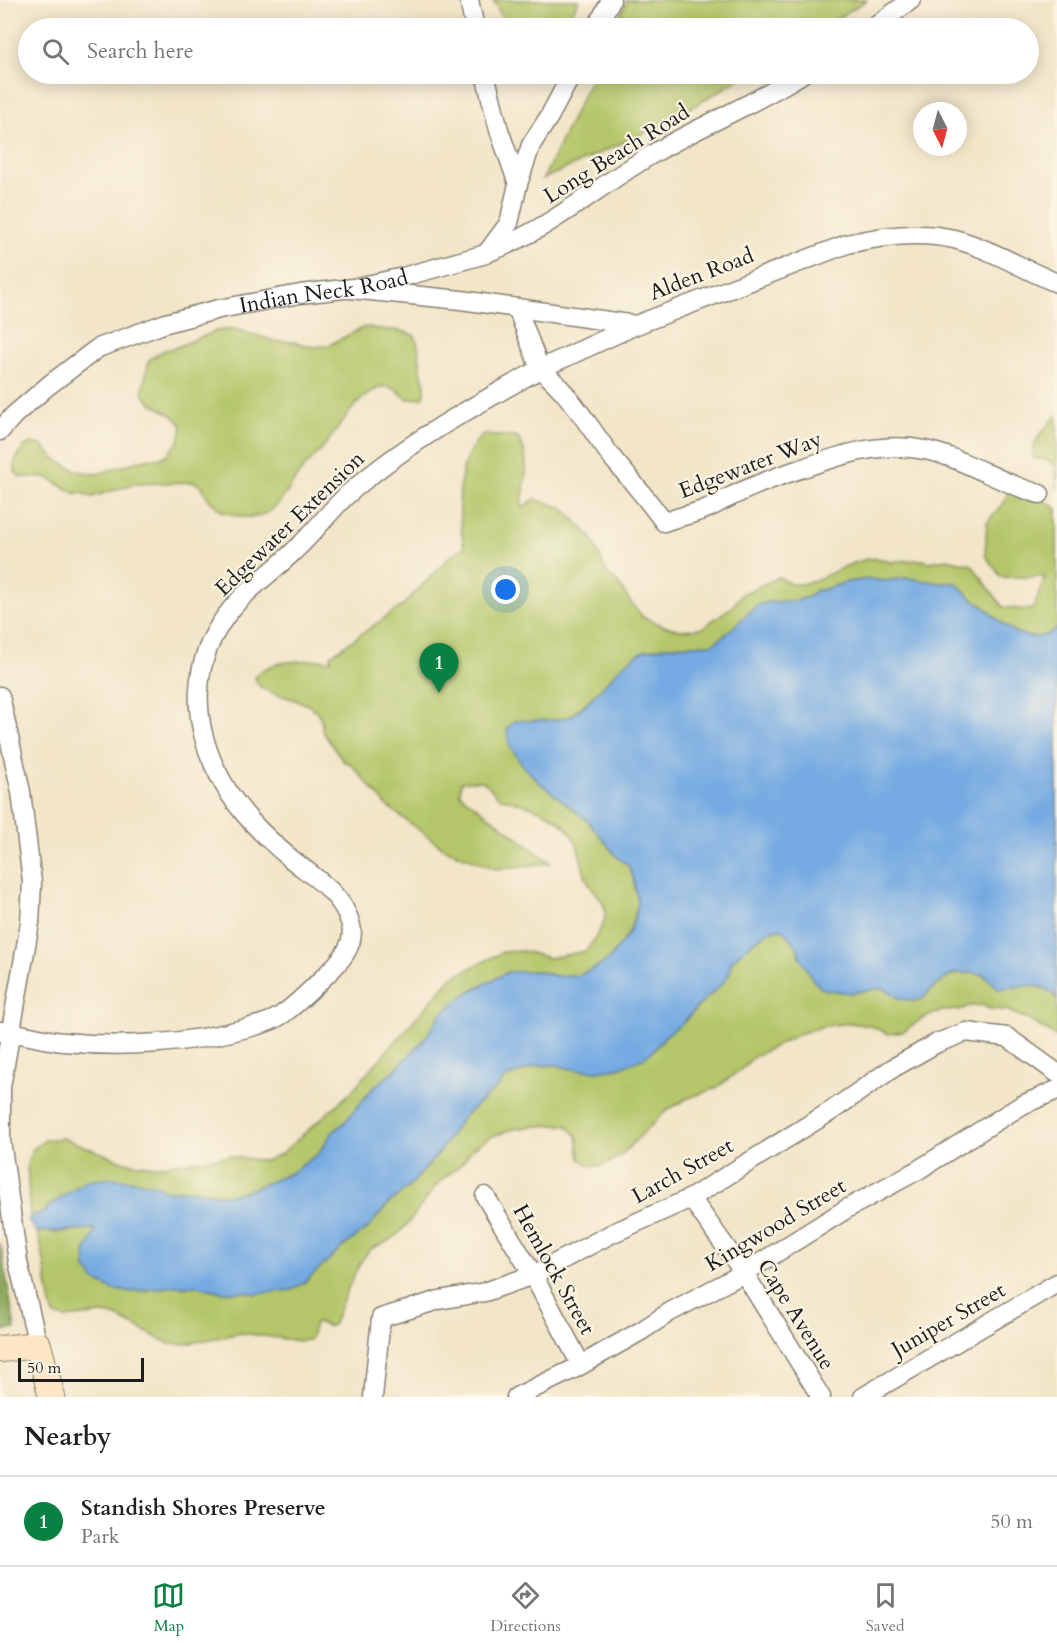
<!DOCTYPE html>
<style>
:root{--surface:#fff;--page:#f6f6f6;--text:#202124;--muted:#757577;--line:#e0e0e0;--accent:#0b8043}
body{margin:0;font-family:Cardo,serif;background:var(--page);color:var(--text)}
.compass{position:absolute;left:913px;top:102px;width:54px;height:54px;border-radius:50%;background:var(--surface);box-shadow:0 3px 15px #0003;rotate:174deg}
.scale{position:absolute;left:18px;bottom:15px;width:126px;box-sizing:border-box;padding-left:6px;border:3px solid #1c1c1c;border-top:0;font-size:16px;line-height:21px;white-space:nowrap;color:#1c1c1c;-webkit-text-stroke:4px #fcf5e5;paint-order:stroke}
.you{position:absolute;left:506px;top:590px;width:21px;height:21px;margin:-15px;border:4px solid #fff;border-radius:50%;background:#1a73e8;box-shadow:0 0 0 9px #1a73e833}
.badge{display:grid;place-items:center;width:39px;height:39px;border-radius:50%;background:var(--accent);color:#fff;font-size:20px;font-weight:700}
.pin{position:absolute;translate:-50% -50px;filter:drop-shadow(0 2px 3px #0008)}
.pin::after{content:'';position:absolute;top:32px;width:21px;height:18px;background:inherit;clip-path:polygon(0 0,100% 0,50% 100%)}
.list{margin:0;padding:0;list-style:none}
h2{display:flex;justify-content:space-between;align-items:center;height:78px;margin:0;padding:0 24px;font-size:26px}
h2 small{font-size:20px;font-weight:400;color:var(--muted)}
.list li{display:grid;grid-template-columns:39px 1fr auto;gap:18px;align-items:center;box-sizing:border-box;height:90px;padding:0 24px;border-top:2px solid var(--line)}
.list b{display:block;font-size:22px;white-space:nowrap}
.list p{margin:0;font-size:20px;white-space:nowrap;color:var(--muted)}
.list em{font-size:20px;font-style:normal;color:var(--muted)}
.icon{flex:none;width:33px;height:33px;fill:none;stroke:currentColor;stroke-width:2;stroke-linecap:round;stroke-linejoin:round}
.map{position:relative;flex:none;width:1057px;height:1397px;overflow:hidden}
.search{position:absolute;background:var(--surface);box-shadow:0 3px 15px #0003;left:18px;right:18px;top:18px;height:66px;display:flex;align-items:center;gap:15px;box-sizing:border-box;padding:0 21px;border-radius:33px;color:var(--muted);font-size:22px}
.sheet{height:168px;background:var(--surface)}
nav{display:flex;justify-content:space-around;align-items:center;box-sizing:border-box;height:84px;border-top:2px solid var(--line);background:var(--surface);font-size:16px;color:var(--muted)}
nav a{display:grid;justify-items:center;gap:3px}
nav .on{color:var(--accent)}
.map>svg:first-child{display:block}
.green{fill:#b4c669;stroke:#687142;stroke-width:1.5}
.forest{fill:#8fab5d;stroke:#56643c;stroke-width:1.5}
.water{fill:#75aae2;stroke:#48637f;stroke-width:1.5}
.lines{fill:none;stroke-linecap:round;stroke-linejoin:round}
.street-casing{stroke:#878072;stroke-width:21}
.secondary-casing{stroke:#878072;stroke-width:28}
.street{stroke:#fff;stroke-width:18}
.secondary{stroke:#fce6c4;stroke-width:26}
.labels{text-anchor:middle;stroke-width:4.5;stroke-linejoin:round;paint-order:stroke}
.street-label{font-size:22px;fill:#1c1c1c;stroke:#fcf5e5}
</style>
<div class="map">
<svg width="1057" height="1397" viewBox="0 0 1057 1397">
<rect width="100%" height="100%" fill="#fcf5e5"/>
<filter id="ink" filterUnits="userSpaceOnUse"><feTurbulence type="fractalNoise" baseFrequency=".0167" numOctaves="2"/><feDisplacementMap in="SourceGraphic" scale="12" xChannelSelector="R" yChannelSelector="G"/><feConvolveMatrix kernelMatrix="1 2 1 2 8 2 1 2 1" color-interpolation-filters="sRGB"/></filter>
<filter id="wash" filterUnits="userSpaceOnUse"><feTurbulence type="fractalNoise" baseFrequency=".008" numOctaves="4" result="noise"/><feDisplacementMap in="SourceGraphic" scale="24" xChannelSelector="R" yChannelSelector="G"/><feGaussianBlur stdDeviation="1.35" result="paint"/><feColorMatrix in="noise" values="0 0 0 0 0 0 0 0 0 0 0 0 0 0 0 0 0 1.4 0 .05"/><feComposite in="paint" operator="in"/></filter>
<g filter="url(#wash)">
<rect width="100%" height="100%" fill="#f2e5c8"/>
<g class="green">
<path d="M 493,0 L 579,0 L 564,28 L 508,28 Z"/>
<path d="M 627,0 L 867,0 L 822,28 L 614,28 Z"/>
<path d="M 593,74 L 748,74 L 662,125 L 543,179 Z"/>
<path d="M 369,327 C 385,332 399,327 415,336 C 419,347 420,354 420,365 C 421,377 429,386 423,398 L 407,399 L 395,389 L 383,386 C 354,398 345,420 326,444 C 318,454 307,464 299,474 C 289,487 282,505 267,513 C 254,520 241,517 227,513 C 218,510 204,497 203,487 L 194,482 L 134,484 L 92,497 L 82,493 L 74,493 L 46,477 L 20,477 L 15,472 L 15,461 L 24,446 L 31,443 L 42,445 L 55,459 L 77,471 L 97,474 L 145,459 L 161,458 L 168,454 L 179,441 L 182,426 C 174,414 164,411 153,404 C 149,402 145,396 142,393 L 149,360 L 162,351 L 174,348 L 216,331 L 234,329 L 275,341 L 295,342 L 312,347 L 327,346 L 362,328 Z"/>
<path d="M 1057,415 L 1057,489 L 1056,466 L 1047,460 L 1034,458 C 1029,442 1047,427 1057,415 Z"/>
<path d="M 483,435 L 517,437 C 532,455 525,485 521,508 L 535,499 L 563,508 L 592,538 L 607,573 L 618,583 L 631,603 L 643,617 L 663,626 L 682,630 L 702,628 L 733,606 L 742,594 L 779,577 C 783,579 788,583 792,584 C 822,588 860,545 892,563 L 894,561 L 922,560 L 930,562 L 947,559 L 972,565 L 1003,607 L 1029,610 L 1034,607 L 1045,577 L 1001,577 L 985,555 L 987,522 L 1006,500 L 1009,487 L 1042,499 L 1057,509 L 1057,628 C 1033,649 1005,629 988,610 C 984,605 977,603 973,599 C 966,594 961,588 956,583 L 940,583 L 907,578 L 885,581 L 871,579 L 847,582 L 822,590 L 816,591 L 808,597 L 796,601 L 770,602 L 712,644 L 669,646 L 643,651 L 571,716 L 557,720 L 514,722 L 507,729 L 509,745 L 539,782 L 588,821 L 618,858 L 628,865 L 633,877 L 638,903 L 629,933 L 610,958 L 599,966 L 580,975 L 556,976 L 537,971 L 441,1014 L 423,1041 L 393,1072 L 373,1088 L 345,1122 L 333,1132 L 318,1154 L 291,1173 L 244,1192 L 226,1195 L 187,1190 L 166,1191 L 156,1185 L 86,1181 L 46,1208 L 47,1211 L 30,1217 L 27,1163 L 32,1150 L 45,1140 L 63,1138 L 125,1162 L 156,1166 L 230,1156 L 265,1161 L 281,1154 L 349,1094 L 452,977 L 503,952 L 523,951 L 549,958 L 586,951 C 597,935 614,917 600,898 C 596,892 589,886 587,879 C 581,867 581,852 575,840 C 559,811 529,806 501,798 C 492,795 490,782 480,781 C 474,780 467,782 461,782 L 460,794 L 551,863 L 496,869 L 445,849 L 387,806 L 350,763 L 344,762 L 322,731 C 327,690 258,704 255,677 C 269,658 309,661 331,660 L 331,655 L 402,606 L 451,556 L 464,547 C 458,512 453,460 483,435 Z"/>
<path d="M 781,928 L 797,946 L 800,957 L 851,993 L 883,988 L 899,998 L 924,998 C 937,982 965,962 986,977 C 991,980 995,985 999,989 C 1017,986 1045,980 1057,999 L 1057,1037 L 1027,1019 L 1006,1010 L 990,1009 L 982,1005 L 970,1006 L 959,1010 L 942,1011 L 923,1018 L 903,1032 L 888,1034 L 871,1026 L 850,1023 L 825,1026 L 801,1033 L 753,1057 L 744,1067 L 716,1088 L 686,1099 L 666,1111 L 620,1156 L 607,1164 L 598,1166 L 589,1165 L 580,1159 L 577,1136 L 566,1125 C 535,1125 499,1127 474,1148 C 468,1153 465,1161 459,1166 C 451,1173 442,1179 435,1187 C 423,1202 412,1221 398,1234 C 390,1243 379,1243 370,1250 C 359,1259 339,1309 334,1324 L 329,1327 L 321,1323 L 316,1323 C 311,1329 314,1335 309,1340 L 299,1341 L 242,1333 L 185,1344 L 170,1344 L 115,1316 L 103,1314 L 65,1318 L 54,1315 C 45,1288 47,1259 37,1232 L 48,1231 L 55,1233 L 94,1228 L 95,1232 L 85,1253 L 130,1292 L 176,1286 L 198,1286 L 222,1292 L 246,1292 L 255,1294 L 344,1246 L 368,1228 L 389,1203 L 409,1187 L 438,1154 L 463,1117 L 500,1085 L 505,1078 L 536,1066 L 556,1065 L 571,1069 L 653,1051 L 666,1035 L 683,1023 L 730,973 L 731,962 L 739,954 L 765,933 Z"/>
</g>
<path class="forest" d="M 0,1241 L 15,1329 L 0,1331 Z"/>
<path class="water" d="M 907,578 L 940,583 L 956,583 C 961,588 966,594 973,599 C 977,603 984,606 988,610 C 1005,629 1033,649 1057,628 L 1057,999 C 1045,980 1017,986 999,989 L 984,975 L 973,973 L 954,973 L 930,990 L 924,998 L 915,1001 L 899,998 L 883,988 L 851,993 L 827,990 L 821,988 L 813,980 L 800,957 L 797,946 L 781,928 L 765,933 L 739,954 L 731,962 L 730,973 L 723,983 L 698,1006 L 683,1023 L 666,1035 L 653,1051 L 642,1059 L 618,1068 L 597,1071 L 571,1069 L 556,1065 L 536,1066 L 505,1078 L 500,1085 L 463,1117 L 438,1154 L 409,1187 L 389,1203 L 368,1228 L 344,1246 L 305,1282 L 292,1290 L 255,1294 L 246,1292 L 222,1292 L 198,1286 L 176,1286 L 130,1292 L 113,1290 L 94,1280 L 86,1268 L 85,1253 L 95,1232 L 94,1229 L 37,1232 L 28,1221 L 30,1217 L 47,1211 L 46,1208 L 86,1181 L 111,1178 L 137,1181 L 156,1185 L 166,1191 L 187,1190 L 226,1195 L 244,1192 L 291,1173 L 318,1154 L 333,1132 L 345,1122 L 373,1088 L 393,1072 L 423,1041 L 441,1014 L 467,993 L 508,972 L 537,971 L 556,976 L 580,975 L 599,966 L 610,958 L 629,933 L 634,920 L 638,903 L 633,877 L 628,865 L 618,858 L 588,821 L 539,782 L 524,767 L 509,745 L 507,729 L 514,721 L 557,720 L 571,716 L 585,705 L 625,663 L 643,651 L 669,646 L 712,644 L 724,636 L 757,605 L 770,602 L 796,601 L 808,597 L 816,590 L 822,590 L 847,582 L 871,579 L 885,581 Z"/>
</g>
<g filter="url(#ink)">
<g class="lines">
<defs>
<g id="street">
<path d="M 469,0 L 475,28"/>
<path d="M 596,28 L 611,0"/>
<path d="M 873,28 L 911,0"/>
<path d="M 518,184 L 531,145 L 549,117 L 572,74"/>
<path d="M 486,253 C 549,231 599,185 656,152 C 704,124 755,104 802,74"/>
<path d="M 350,289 L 461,300 L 636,325 L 847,244 C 881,236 920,231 954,239 C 989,248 1023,269 1057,283"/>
<path d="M 636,325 L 540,369 C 571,394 590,429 614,460 C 631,480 648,500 664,522 C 678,517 694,514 708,508 C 715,505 721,501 728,498 C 751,486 776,477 800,469 C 841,455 881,441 925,450 C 965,458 1000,484 1040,494"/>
<path id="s1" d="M 0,431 L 14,415 L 49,385 L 98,348 L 166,323 L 219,309 L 300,294 L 353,288 L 399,278 L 486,254 L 509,223 L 518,184 L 499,130 L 485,74"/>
<path d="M 0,696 L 21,792 L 32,882 L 30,923 L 1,1087 L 1,1140 L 18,1262 L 38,1345"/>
<path d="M 0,1031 C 22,1033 42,1040 64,1042 C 124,1048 189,1044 247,1028 C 258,1025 270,1023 280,1016 C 294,1007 312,989 324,977 C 339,963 358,944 350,922 C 341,892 312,876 290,858 C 264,836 240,813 223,783 C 190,725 188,660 233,607 C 251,586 274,571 294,551 C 313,534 328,513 347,495 C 404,444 474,406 540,369 L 517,308"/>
<path d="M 485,1196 L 533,1275 L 581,1365"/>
<path d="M 691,1198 L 744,1273 L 821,1397"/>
<path d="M 373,1397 L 381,1318 L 439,1300 L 485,1292 L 533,1275 L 611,1234 L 691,1198 L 831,1111 L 893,1068 L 937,1043 L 966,1032 L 1007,1037 L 1057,1073"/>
<path d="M 516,1397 L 574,1369 L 641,1331 L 670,1312 L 744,1273 L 848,1208 L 918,1170 L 1022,1105 L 1057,1090"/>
<path d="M 863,1397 L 1057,1283"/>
</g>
<path id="secondary" d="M 0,1349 L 38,1345 L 52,1397"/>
</defs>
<use href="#street" class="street-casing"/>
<use href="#secondary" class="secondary-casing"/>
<use href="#street" class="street"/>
<use href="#secondary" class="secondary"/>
</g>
</g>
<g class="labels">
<g class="street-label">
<text transform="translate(616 153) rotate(-32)" y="8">Long Beach Road</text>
<text transform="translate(701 273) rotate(-21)" y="8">Alden Road</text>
<text dy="8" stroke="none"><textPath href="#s1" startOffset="362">Indian Neck Road</textPath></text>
<text transform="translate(750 464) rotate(-21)" y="8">Edgewater Way</text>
<text transform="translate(289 523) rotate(-44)" y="8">Edgewater Extension</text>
<text transform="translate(682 1170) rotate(-29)" y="8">Larch Street</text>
<text transform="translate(775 1224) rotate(-31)" y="8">Kingwood Street</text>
<text transform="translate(555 1269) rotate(61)" y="8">Hemlock Street</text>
<text transform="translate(797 1314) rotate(58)" y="8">Cape Avenue</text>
<text transform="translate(948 1319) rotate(-30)" y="8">Juniper Street</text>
</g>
</g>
</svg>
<svg class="compass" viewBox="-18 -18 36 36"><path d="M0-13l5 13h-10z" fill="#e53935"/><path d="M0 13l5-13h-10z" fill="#757577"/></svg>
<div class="scale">50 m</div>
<div class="you"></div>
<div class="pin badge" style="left:439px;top:693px">1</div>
<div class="search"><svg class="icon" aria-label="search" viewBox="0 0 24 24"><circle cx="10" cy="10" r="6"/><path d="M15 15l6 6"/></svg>Search here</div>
</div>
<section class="sheet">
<h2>Nearby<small></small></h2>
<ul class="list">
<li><span class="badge">1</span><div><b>Standish Shores Preserve</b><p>Park</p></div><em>50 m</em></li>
</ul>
</section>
<nav>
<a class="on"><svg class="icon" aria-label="map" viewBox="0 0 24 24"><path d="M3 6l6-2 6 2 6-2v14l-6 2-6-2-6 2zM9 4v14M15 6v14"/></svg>Map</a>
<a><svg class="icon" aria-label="directions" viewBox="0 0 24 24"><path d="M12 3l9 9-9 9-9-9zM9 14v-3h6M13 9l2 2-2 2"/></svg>Directions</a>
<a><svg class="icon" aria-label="saved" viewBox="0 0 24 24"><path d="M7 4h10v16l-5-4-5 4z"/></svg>Saved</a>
</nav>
